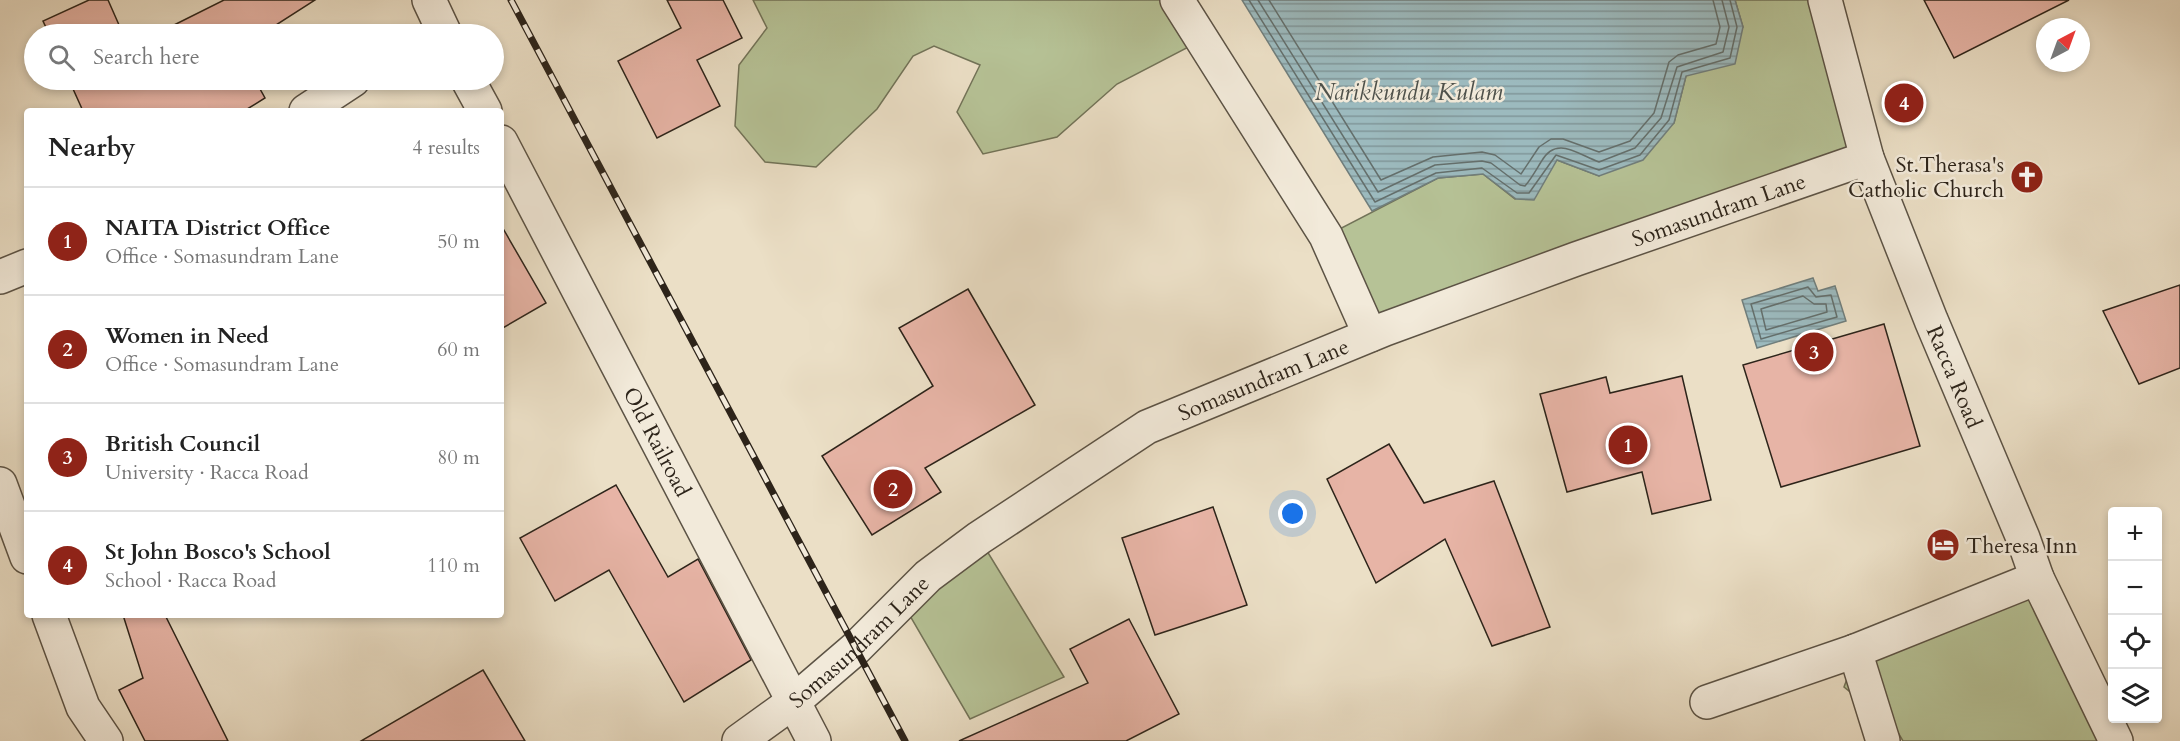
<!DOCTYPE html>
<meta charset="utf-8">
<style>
:root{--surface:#fff;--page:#f2f2f2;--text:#222;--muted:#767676;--line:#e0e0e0;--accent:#8f2418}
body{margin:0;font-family:Cardo,serif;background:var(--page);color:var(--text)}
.controls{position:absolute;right:18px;bottom:18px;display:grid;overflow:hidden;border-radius:6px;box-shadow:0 3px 9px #0003}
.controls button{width:54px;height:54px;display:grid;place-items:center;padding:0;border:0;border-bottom:2px solid var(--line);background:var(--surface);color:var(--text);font:30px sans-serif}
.compass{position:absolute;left:2036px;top:18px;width:54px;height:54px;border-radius:50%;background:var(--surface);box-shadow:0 3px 9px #0003;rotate:41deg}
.you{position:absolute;left:1293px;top:514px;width:21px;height:21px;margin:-15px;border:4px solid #fff;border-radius:50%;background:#1a73e8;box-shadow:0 0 0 9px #1a73e833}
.badge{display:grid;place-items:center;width:39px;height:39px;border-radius:50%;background:var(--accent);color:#fff;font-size:20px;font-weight:700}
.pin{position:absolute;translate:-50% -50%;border:3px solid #fff;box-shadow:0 2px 6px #0006}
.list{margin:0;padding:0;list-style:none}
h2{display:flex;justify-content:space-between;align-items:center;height:78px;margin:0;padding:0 24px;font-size:26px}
h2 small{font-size:20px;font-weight:400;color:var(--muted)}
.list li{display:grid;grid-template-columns:39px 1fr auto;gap:18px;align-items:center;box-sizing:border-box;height:108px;padding:0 24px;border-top:2px solid var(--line)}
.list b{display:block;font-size:22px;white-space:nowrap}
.list p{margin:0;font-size:20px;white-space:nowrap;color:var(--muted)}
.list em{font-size:20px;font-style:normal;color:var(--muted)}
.icon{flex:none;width:33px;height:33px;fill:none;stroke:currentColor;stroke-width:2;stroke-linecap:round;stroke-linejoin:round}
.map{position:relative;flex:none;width:2180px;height:741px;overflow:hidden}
.search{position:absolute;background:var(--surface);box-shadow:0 3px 9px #0003;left:24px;top:24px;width:480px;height:66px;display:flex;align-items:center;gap:15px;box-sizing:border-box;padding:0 21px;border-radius:33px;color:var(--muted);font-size:22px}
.panel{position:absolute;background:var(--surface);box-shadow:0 3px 9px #0003;left:24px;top:108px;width:480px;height:510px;border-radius:6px}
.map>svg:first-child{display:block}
.green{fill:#b6c296;stroke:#727358;stroke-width:1.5}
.water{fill:url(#water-rules);stroke:#707e7c;stroke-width:1.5}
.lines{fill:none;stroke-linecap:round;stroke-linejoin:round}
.shore{stroke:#646f6c;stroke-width:1.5}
.building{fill:#e7b4a6;stroke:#2d241a;stroke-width:1.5}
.minor-casing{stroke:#5c5345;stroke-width:36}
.tertiary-casing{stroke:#5c5345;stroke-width:36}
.minor{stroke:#f2eada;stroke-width:33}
.tertiary{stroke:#f2eada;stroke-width:33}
.rail-casing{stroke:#2d241a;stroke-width:7}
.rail{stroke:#f2eada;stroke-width:4.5;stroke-dasharray:14;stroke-linecap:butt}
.labels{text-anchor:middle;stroke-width:5;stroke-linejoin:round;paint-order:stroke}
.poi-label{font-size:22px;fill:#2d241a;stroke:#f2eada;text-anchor:end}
.street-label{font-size:22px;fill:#2d241a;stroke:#f2eada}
.water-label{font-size:24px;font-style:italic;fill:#4e514b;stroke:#f2eada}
</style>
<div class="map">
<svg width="2180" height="741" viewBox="0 0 2180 741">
<defs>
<pattern id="water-rules" width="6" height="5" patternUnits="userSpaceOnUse" patternTransform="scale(1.5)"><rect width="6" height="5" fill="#9cbabe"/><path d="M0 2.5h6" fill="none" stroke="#80979a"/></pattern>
</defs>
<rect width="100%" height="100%" fill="#ebdfc6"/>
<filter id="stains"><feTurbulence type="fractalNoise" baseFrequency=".00333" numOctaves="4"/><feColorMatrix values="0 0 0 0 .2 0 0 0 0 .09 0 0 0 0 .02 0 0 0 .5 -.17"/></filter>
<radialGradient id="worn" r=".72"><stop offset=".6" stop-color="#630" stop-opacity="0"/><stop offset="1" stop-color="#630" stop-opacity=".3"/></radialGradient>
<g class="green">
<path d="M 753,0 L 1177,0 L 1202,40 L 1117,84 L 1057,137 L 983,154 L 957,112 L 980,65 L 934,46 L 913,56 L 877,109 L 816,167 L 765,162 L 735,126 L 739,65 L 767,28 Z"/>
<path d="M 1735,0 L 1825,0 L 1867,158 L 1385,329 L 1326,236 L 1438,178 L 1483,174 L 1515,199 L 1557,160 L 1599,176 L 1674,123 L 1686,76 L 1743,27 Z"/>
<path d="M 979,538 L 1064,677 L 970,719 L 899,597 Z"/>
<path d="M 2037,578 L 2116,741 L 1903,741 L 1896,729 L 1844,687 L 1858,649 Z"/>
</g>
<g class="water">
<path d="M 1242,0 L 1735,0 L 1743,27 L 1735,64 L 1686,76 L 1674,123 L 1643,160 L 1599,176 L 1557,160 L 1534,200 L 1516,199 L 1483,174 L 1438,178 L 1372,211 Z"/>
<path d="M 1813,278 L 1818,291 L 1835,286 L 1846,321 L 1757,348 L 1742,300 Z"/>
</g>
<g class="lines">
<g class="shore">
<path d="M 1249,0 L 1375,202 L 1436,173 L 1482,168 L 1517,193 L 1529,193 L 1556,155 L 1599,170 L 1640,155 L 1669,120 L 1682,72 L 1730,58 L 1737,27 L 1730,0"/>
<path d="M 1258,0 L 1378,192 L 1435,165 L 1482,161 L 1491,163 L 1520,185 L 1525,186 C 1531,179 1536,170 1541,162 C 1556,135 1577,154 1599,162 L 1635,148 L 1661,118 L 1677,67 L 1723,52 L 1729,27 L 1722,0"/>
<path d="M 1269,0 L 1381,180 L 1433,157 L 1482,152 L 1495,155 L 1521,174 L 1539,147 L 1551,139 L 1563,139 L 1599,152 L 1630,141 L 1654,113 L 1669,62 L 1678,55 L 1716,44 L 1720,27 L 1713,0"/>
<path d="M 1808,287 L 1816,297 L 1831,295 L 1837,317 L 1761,339 L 1751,304 Z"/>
<path d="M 1803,296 L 1814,304 L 1826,304 L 1827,312 L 1766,330 L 1761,309 Z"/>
</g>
</g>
<g class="building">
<path d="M 89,0 L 108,0 L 123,34 L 49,34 L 43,21 Z"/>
<path d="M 224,0 L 315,0 L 262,34 L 156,34 Z"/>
<path d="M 667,0 L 723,0 L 742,38 L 697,60 L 720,106 L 657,138 L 618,61 L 681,28 Z"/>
<path d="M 1924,0 L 2069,0 L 1954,58 Z"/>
<path d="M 69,80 L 255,80 L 265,98 L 244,111 L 83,111 Z"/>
<path d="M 501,225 L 546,303 L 501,329 Z"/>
<path d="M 2180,285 L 2180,368 L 2139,384 L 2103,311 Z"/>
<path d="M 968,289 L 1035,405 L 925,468 L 941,492 L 872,535 L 822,456 L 933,386 L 899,328 Z"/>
<path d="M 1884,324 L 1920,446 L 1781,487 L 1743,365 Z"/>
<path d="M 1682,376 L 1711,500 L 1652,514 L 1642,472 L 1567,492 L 1540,394 L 1606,377 L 1610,393 Z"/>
<path d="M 1389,444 L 1424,503 L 1494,481 L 1550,627 L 1492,646 L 1445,539 L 1376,583 L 1327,479 Z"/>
<path d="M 616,485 L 668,577 L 698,559 L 751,660 L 684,702 L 609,570 L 555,601 L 520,538 Z"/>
<path d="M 1213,507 L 1247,605 L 1155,635 L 1122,538 Z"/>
<path d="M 123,615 L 165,615 L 228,741 L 145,741 L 119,690 L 143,678 Z"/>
<path d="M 1129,619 L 1179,714 L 1126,741 L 959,741 L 1088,683 L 1070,649 Z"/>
<path d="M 483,670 L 525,741 L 361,741 Z"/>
</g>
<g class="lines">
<defs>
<g id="minor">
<path d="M 429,0 L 445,34"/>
<path d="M 1177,0 L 1326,236 L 1370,335"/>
<path d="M 468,80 L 485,111"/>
<path d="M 306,111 L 353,80"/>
<path id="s1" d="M 501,142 L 814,741"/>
<path d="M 0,277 L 27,266"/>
<path d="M 0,484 L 27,557"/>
<path d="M 49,615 L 83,707 L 106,741"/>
<path d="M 1855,651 L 1883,741"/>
<path d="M 1707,702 L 1855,651 L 2037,578"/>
<path id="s2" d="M 739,741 L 793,702 L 856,648 L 928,576 L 979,538 L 1147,427 L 1385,329 L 1576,259 L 1867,158"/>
</g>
<g id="tertiary">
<path id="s3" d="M 1825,0 L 1867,158 L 1931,320 L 2023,538 L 2037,578 L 2116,741"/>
</g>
</defs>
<use href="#minor" class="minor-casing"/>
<use href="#tertiary" class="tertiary-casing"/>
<use href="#minor" class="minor"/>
<use href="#tertiary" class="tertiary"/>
<defs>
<path id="rail" d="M 511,0 L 905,741"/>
</defs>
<use href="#rail" class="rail-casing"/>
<use href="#rail" class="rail"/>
</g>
<defs>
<symbol id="church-disc" viewBox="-11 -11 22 22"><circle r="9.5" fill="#8f2418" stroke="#f2eada"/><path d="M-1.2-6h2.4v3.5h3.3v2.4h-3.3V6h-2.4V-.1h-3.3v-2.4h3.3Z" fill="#fff"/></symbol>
<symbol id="hotel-disc" viewBox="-11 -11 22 22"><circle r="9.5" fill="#8f2418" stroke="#f2eada"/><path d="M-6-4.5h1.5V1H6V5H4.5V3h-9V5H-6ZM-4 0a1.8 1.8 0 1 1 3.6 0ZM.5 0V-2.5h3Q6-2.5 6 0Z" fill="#fff"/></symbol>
</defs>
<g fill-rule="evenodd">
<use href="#church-disc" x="2008" y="158" width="38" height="38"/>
<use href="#hotel-disc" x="1924" y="526" width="38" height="38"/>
</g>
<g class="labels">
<g class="poi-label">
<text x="2004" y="172">St.Therasa's<tspan x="2004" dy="25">Catholic Church</tspan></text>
<text x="1966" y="553" text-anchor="start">Theresa Inn</text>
</g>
<g class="street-label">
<text dy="8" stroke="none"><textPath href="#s2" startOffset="1128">Somasundram Lane</textPath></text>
<text dy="8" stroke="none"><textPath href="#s3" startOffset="399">Racca Road</textPath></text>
<text dy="8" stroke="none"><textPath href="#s2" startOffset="642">Somasundram Lane</textPath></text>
<text dy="8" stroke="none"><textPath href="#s1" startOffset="338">Old Railroad</textPath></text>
<text dy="8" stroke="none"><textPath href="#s2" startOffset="156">Somasundram Lane</textPath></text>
</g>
<g class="water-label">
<text x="1409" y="100">Narikkundu Kulam</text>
</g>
</g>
<rect width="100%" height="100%" filter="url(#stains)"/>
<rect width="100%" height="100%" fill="url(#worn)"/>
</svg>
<div class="controls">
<button>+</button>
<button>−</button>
<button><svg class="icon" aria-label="locate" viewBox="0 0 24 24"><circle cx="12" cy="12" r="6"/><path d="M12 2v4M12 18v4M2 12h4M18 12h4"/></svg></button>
<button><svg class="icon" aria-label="layers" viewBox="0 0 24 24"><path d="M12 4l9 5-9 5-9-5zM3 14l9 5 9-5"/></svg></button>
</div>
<svg class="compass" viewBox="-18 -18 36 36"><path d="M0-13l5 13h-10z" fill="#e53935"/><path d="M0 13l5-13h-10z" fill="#767676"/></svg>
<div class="you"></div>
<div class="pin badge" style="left:1628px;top:445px">1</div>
<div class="pin badge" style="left:893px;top:489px">2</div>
<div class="pin badge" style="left:1814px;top:352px">3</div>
<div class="pin badge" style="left:1904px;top:103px">4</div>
<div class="search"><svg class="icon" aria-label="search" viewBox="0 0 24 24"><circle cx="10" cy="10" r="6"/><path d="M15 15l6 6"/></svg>Search here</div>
<section class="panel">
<h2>Nearby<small>4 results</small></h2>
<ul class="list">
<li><span class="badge">1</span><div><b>NAITA District Office</b><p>Office · Somasundram Lane</p></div><em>50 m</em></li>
<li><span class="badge">2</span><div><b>Women in Need</b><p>Office · Somasundram Lane</p></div><em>60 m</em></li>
<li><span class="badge">3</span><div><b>British Council</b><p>University · Racca Road</p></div><em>80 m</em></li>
<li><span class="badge">4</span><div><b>St John Bosco's School</b><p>School · Racca Road</p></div><em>110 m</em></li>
</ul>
</section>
</div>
